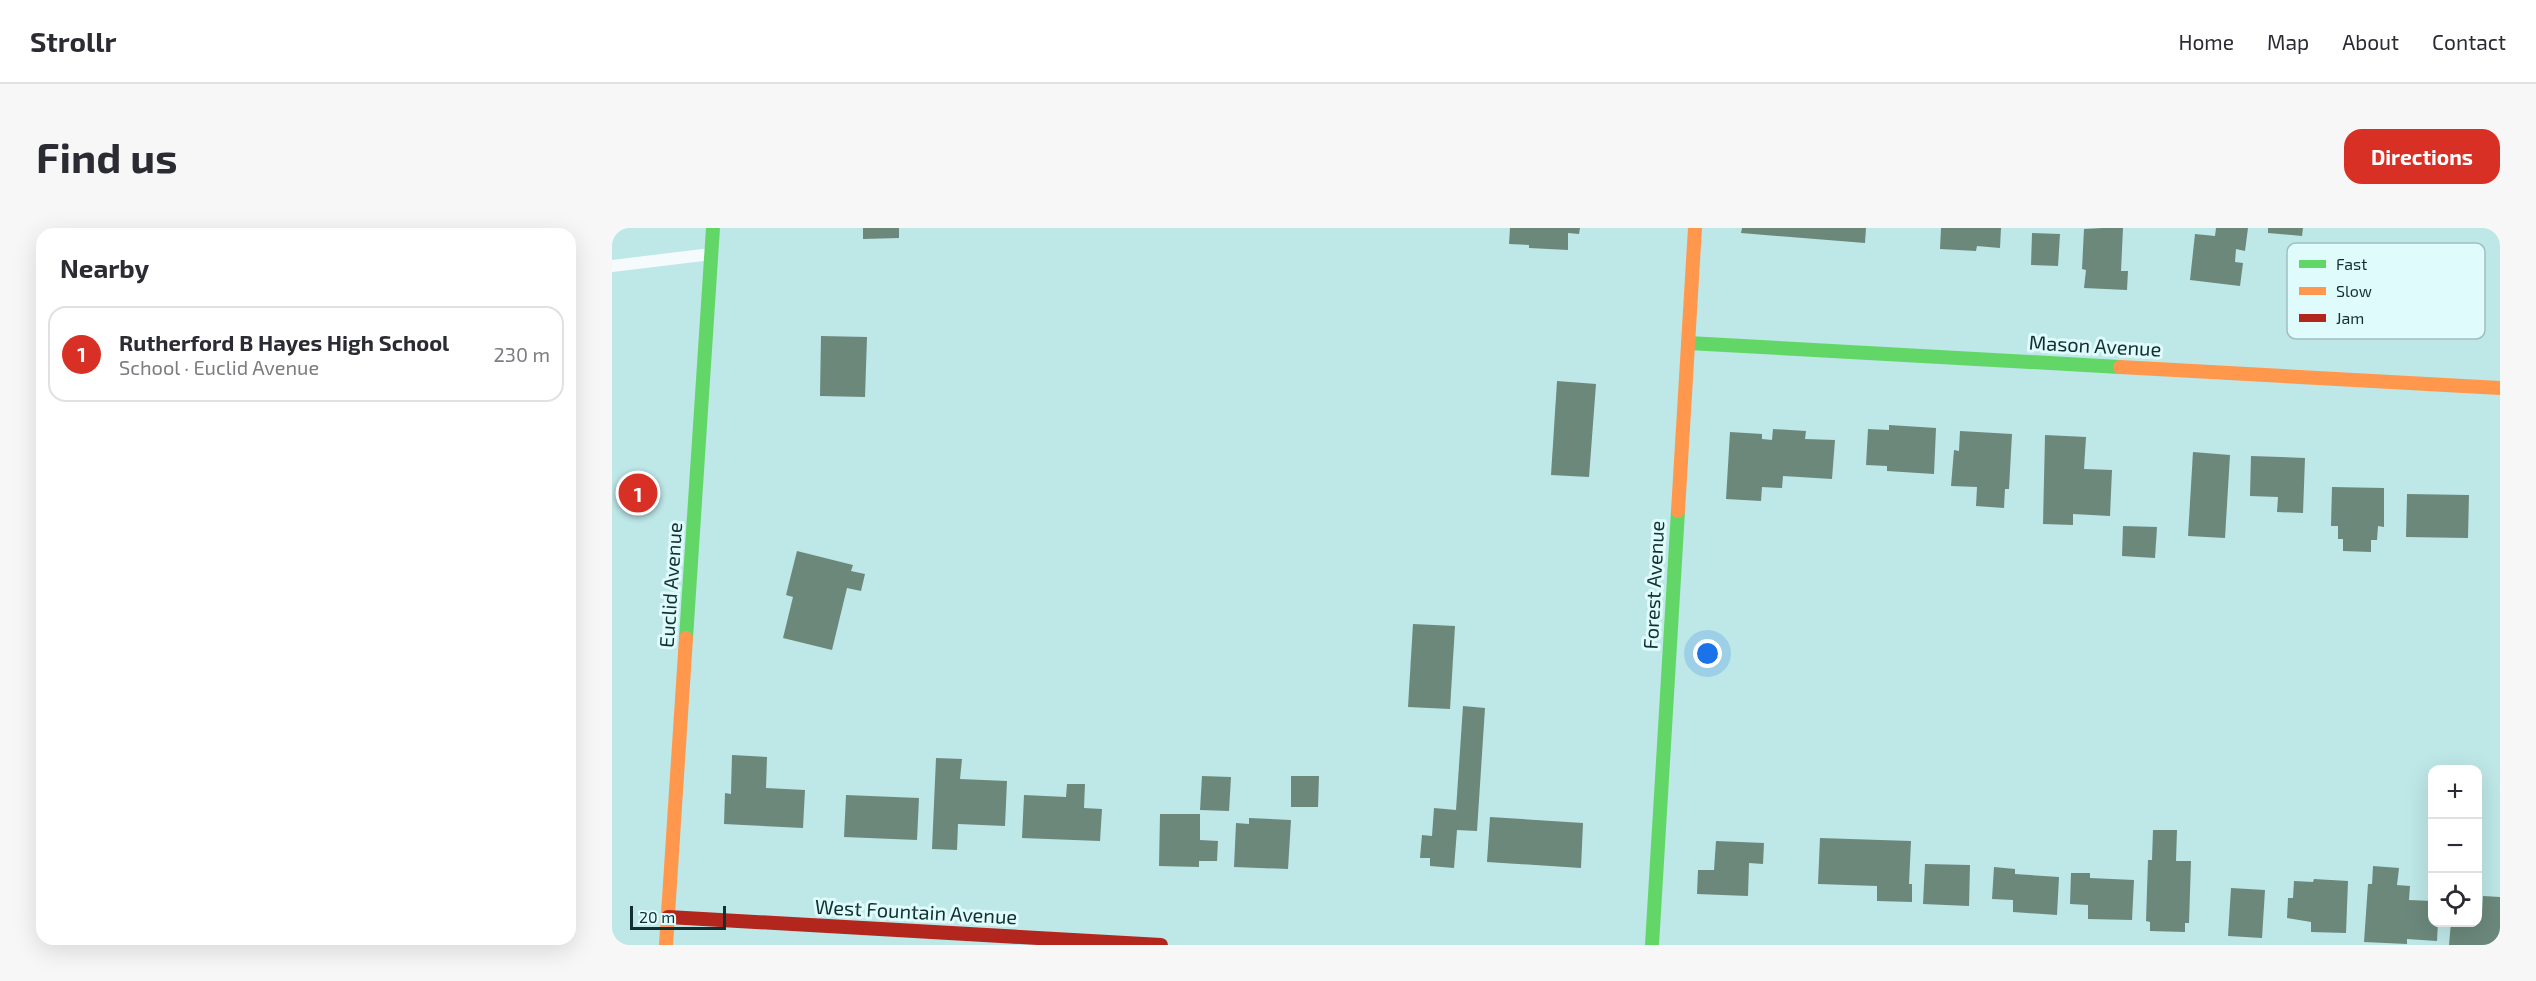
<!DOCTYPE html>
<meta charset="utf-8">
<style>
:root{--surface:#fff;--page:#f7f7f7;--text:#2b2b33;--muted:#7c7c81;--line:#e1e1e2;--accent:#d93025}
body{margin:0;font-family:"Exo 2",sans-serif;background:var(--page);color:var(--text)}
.controls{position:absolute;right:18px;bottom:18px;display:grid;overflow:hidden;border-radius:12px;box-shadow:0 6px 24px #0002}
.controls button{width:54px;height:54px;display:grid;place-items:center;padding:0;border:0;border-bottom:2px solid var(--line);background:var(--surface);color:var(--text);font:30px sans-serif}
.scale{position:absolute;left:18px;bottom:15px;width:96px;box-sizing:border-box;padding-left:6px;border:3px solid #113031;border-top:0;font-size:16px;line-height:21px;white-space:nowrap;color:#113031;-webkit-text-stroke:4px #dffbfc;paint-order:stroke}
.you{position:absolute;left:1096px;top:426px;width:21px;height:21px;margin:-15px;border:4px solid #fff;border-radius:50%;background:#1a73e8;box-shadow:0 0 0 9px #1a73e833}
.badge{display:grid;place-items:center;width:39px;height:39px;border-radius:50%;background:var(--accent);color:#fff;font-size:20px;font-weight:700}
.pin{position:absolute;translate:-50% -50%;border:3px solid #fff;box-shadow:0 2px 6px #0006}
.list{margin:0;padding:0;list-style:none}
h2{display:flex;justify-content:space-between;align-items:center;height:78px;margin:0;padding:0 24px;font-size:26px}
h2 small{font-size:20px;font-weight:400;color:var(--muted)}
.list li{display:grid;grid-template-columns:39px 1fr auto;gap:18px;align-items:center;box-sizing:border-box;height:96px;margin:0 12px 12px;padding:0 12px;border:2px solid var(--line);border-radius:18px}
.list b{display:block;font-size:22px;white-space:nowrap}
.list p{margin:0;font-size:20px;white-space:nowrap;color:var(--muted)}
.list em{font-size:20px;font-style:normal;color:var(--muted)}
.icon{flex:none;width:33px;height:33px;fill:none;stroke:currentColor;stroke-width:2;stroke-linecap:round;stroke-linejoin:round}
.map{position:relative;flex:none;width:1888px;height:717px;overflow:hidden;border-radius:18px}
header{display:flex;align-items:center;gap:36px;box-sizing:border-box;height:84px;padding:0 30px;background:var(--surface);border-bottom:2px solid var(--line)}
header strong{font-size:28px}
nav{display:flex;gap:33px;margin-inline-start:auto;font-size:21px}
.intro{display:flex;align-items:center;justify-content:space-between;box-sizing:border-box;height:144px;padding:0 36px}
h1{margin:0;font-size:42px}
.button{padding:15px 27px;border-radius:18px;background:var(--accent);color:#fff;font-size:21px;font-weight:700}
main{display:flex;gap:36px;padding:0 36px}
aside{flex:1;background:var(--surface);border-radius:18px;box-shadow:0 6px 24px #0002}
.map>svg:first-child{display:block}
.building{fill:#6c887b}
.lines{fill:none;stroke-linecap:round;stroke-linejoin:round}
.lane{stroke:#f5fbfc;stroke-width:12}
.fast{stroke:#63d668;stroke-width:14}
.slow{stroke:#ff974d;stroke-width:14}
.jam{stroke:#b3261e;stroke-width:14}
.labels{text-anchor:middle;stroke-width:6;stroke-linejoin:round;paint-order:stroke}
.street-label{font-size:20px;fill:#113031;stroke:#dffbfc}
.key{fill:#dffbfc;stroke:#a1bebf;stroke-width:1.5}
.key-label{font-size:16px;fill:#113031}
</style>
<header>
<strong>Strollr</strong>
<nav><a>Home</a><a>Map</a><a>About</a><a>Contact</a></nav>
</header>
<div class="intro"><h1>Find us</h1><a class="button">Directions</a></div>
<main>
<aside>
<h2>Nearby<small></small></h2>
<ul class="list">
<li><span class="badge">1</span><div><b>Rutherford B Hayes High School</b><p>School · Euclid Avenue</p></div><em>230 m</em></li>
</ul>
</aside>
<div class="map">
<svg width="1888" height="717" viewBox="0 0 1888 717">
<rect width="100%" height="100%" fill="#bee7e8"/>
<g class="building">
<path d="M 251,0 L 287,0 L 287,10 L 251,11 Z"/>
<path d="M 898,0 L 968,0 L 967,6 L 956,5 L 956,22 L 917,20 L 917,17 L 897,16 Z"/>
<path d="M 1130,0 L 1254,0 L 1253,15 L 1129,5 Z"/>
<path d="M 1329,0 L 1389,0 L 1388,20 L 1365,18 L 1364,23 L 1328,21 Z"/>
<path d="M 1491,0 L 1511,0 L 1509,43 L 1516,43 L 1515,62 L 1472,60 L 1474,42 L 1470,41 L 1472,1 Z"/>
<path d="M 1604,0 L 1636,0 L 1633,23 L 1624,21 L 1623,34 L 1631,35 L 1628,58 L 1578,52 L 1583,6 L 1603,8 Z"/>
<path d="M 1656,0 L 1691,0 L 1690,8 L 1656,5 Z"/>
<path d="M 1420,5 L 1448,6 L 1446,38 L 1419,37 Z"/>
<path d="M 209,108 L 255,109 L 253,169 L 208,168 Z"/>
<path d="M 945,153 L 984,156 L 977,249 L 939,247 Z"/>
<path d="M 1277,197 L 1324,200 L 1322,246 L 1275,243 L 1275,238 L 1254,237 L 1256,201 L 1277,202 Z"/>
<path d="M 1161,201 L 1194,203 L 1193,211 L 1223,212 L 1220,251 L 1171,248 L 1170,260 L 1150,259 L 1149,273 L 1114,271 L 1118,204 L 1150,206 L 1150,211 L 1160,212 Z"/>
<path d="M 1348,203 L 1400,206 L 1397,261 L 1393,261 L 1392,280 L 1364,278 L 1365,259 L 1339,258 L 1342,222 L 1347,223 Z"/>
<path d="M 1433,207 L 1474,209 L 1472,241 L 1500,242 L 1498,288 L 1461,286 L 1461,297 L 1431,296 Z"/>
<path d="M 1581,224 L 1618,227 L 1613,310 L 1576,308 Z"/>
<path d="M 1639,228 L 1693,230 L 1691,285 L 1665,284 L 1666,269 L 1638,268 Z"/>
<path d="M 1720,259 L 1772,260 L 1772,299 L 1766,298 L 1765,312 L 1759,312 L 1759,324 L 1731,323 L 1731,311 L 1726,311 L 1726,298 L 1719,298 Z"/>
<path d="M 1795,266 L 1857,267 L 1856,310 L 1794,309 Z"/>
<path d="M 1511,298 L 1545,299 L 1543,330 L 1510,328 Z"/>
<path d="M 185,323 L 241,337 L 239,343 L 253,346 L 249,363 L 235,360 L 220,422 L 171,410 L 181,369 L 174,367 Z"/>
<path d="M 801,396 L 843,398 L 838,481 L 796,479 Z"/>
<path d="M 851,478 L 873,480 L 865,603 L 845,602 L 842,640 L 818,638 L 818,630 L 808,630 L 810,607 L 820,608 L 822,580 L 844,582 Z"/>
<path d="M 120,527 L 155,529 L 154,560 L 193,562 L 191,600 L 112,596 L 113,565 L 119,566 Z"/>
<path d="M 324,530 L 350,531 L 348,551 L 395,553 L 393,598 L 346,596 L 345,622 L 320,621 Z"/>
<path d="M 590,548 L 619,549 L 617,583 L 588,582 Z"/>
<path d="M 679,548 L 707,548 L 706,579 L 679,579 Z"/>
<path d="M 455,556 L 473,556 L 472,580 L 490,581 L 488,613 L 410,610 L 412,567 L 454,569 Z"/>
<path d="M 234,567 L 307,570 L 305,612 L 232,609 Z"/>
<path d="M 548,586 L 588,586 L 588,612 L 606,613 L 605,633 L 587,633 L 587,639 L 547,638 Z"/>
<path d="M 878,589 L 971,595 L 969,640 L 875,634 Z"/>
<path d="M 637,590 L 679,592 L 676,641 L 622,639 L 624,595 L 637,596 Z"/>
<path d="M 1541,602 L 1565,602 L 1564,633 L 1579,633 L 1577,695 L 1573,695 L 1573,704 L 1538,703 L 1538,694 L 1534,693 L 1536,632 L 1540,632 Z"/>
<path d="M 1208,610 L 1299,613 L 1297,656 L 1300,656 L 1300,674 L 1265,673 L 1265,658 L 1206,656 Z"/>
<path d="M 1104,613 L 1152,615 L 1151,636 L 1137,635 L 1136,668 L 1085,666 L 1086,642 L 1102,642 Z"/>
<path d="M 1313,636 L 1358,637 L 1357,678 L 1311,676 Z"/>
<path d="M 1761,638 L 1787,640 L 1785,657 L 1798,658 L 1797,672 L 1820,673 L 1820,694 L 1826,694 L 1825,713 L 1795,711 L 1795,716 L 1752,714 L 1756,656 L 1760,656 Z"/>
<path d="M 1382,639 L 1403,641 L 1403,646 L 1447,649 L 1445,687 L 1401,684 L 1401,672 L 1380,671 Z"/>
<path d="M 1459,645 L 1478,645 L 1478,650 L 1522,652 L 1520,692 L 1476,691 L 1476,677 L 1458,676 Z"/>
<path d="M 1702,651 L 1736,653 L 1734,705 L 1699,704 L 1699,694 L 1675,690 L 1676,670 L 1681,670 L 1682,653 L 1701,654 Z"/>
<path d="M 1619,660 L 1653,662 L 1650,710 L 1616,708 Z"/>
<path d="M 1871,668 L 1888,669 L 1888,717 L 1837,717 L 1839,694 L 1866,694 L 1866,685 L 1870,685 Z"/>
</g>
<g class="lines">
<path class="lane" d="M 0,38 L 99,26"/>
<g class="fast">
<path d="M 1076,115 L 1508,139"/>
<path d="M 74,410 L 101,0"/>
<path d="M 1040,717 L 1066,283"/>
</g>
<g class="slow">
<path d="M 1508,139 L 1888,160"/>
<path d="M 1066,283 L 1083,0"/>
<path d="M 54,717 L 74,410"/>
</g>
<path class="jam" d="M 56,689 L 549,717"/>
</g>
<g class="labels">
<g class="street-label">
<text transform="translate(1483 118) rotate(3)" y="7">Mason Avenue</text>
<text transform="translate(59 357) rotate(-86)" y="7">Euclid Avenue</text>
<text transform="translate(1042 357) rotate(-87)" y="7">Forest Avenue</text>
<text transform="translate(304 684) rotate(3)" y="7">West Fountain Avenue</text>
</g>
</g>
<rect x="1675" y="15" width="198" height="96" rx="9" class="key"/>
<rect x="1687" y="32" width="27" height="8" fill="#63d668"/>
<rect x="1687" y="59" width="27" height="8" fill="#ff974d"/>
<rect x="1687" y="86" width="27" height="8" fill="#b3261e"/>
<g class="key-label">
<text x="1724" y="42">Fast</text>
<text x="1724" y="69">Slow</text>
<text x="1724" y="96">Jam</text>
</g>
</svg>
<div class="controls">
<button>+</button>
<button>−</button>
<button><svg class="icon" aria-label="locate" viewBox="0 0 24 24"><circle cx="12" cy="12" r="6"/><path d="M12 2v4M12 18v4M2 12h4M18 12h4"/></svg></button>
</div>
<div class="scale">20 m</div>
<div class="you"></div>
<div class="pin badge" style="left:26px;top:265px">1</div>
</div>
</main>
